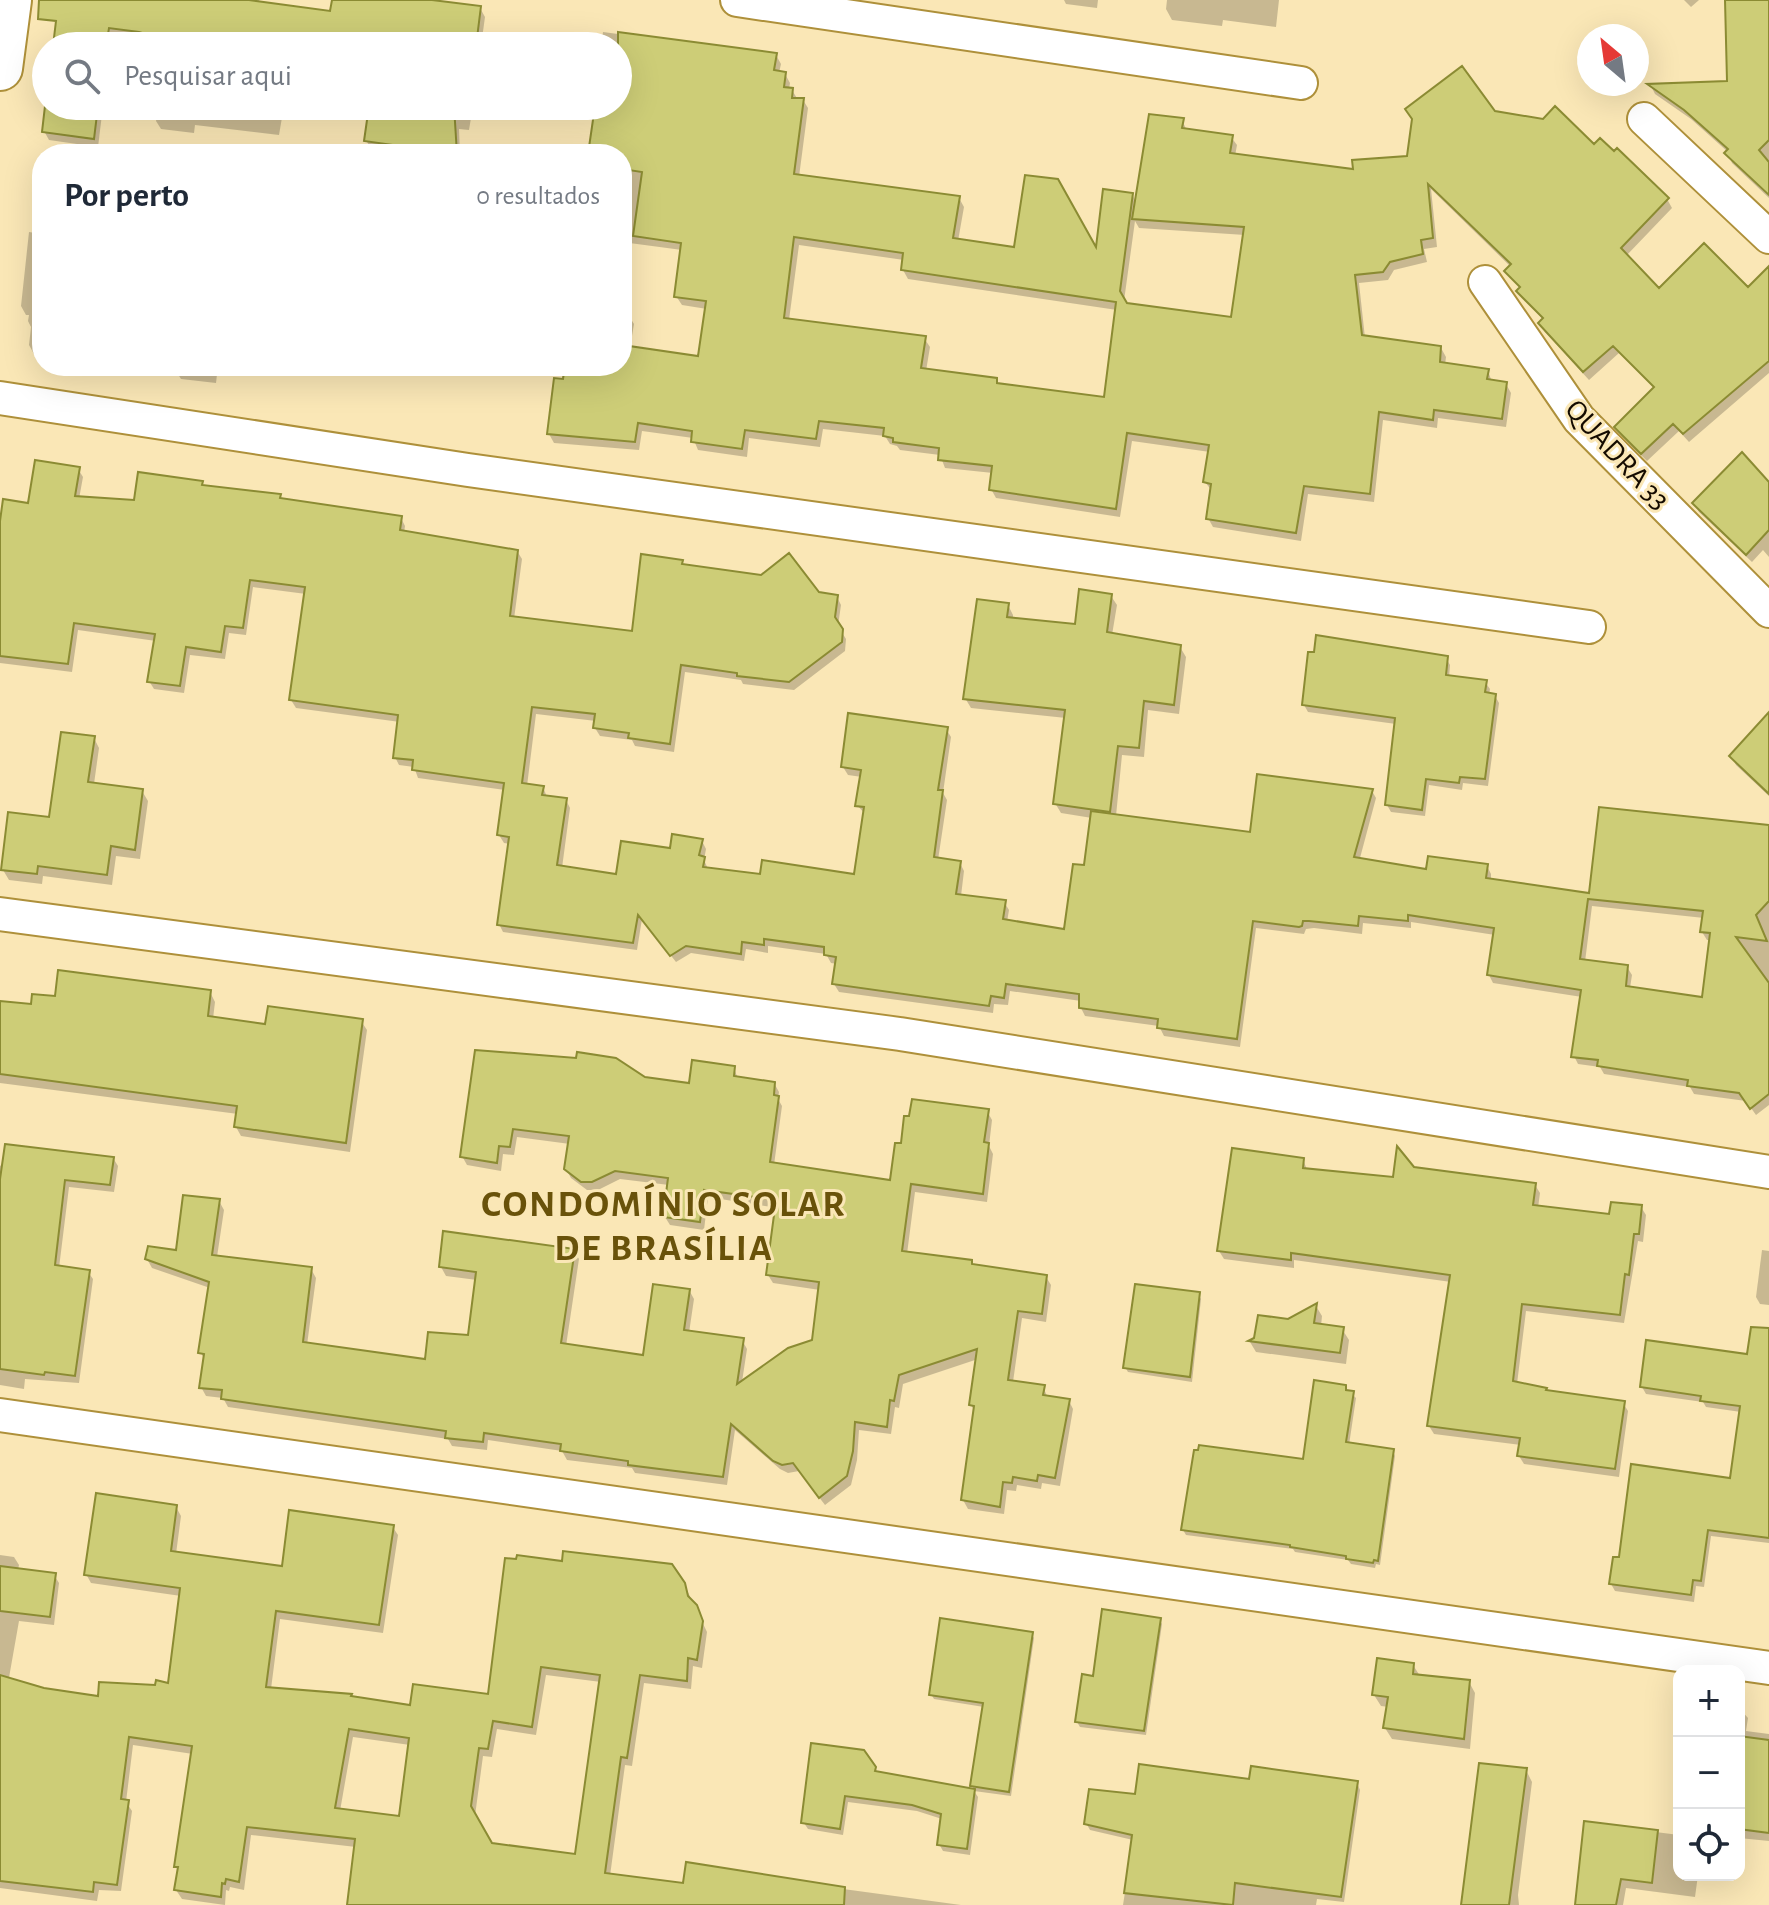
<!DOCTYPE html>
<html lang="pt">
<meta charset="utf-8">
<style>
:root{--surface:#fff;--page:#f6f6f7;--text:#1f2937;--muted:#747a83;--line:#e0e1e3}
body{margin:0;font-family:"Alegreya Sans",sans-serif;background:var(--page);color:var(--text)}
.controls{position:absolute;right:24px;bottom:24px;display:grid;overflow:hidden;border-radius:16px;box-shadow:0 8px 32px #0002}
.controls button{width:72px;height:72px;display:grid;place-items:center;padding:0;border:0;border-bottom:2px solid var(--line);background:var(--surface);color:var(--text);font:40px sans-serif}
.compass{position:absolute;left:1577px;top:24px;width:72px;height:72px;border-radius:50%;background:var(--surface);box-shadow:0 8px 32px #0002;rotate:331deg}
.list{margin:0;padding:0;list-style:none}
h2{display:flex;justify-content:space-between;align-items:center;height:104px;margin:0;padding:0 32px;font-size:34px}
h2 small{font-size:26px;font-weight:400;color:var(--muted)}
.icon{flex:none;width:44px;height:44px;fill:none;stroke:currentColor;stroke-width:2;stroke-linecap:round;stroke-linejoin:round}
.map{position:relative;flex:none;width:1769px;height:1905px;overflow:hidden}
.search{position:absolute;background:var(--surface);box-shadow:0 8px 32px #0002;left:32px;top:32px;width:600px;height:88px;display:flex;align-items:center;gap:20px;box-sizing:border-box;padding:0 28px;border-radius:44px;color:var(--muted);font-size:30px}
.panel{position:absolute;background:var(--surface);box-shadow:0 8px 32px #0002;left:32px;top:144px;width:600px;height:232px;border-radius:32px}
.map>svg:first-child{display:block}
.shadow{fill:#0003;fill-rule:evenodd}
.building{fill:#cdcd77;stroke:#8b8b33;stroke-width:2;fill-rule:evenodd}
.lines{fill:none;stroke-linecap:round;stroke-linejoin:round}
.street-casing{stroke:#ae903a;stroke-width:36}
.secondary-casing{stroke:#ae903a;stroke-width:48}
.street{stroke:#fff;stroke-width:32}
.secondary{stroke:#fff;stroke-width:44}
.labels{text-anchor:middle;stroke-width:6;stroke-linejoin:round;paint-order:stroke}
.street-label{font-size:30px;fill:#140b00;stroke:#fae7b6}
.district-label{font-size:38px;font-weight:bold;letter-spacing:2px;fill:#69520a;stroke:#fae7b6}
</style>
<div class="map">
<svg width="1769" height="1905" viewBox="0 0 1769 1905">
<rect width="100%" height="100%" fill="#fae7b6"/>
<g class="shadow">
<path d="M 60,0 L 259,0 L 260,4 L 332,14 L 334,0 L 416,0 L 480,8 L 485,17 L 481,46 L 166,46 L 145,40 L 113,36 L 111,46 L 55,46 Z"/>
<path d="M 1064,0 L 1098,0 L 1097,8 L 1066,4 Z"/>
<path d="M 1167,0 L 1279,0 L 1276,27 L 1223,20 L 1222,26 L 1172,20 L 1166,9 Z"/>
<path d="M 1684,0 L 1699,0 L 1691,7 Z"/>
<path d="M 1727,0 L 1769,0 L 1769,198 L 1732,163 L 1728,152 L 1691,119 L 1655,94 L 1651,86 L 1729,83 Z"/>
<path d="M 603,32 L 776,55 L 781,64 L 779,73 L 785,74 L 790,83 L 789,89 L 792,90 L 798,100 L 803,100 L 808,108 L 799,177 L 959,198 L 964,207 L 958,241 L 1016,249 L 1097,254 L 1132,194 L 1136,202 L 1182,120 L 1187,131 L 1231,137 L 1237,145 L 1235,156 L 1355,172 L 1409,158 L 1494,113 L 1594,147 L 1667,199 L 1672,208 L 1626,256 L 1659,291 L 1748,290 L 1769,278 L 1769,373 L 1689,442 L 1679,431 L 1647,461 L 1622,436 L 1617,428 L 1655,389 L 1619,353 L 1589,380 L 1545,332 L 1540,323 L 1544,320 L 1524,300 L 1518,292 L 1521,289 L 1507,271 L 1511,267 L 1431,189 L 1437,247 L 1424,249 L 1427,262 L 1394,270 L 1388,280 L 1359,283 L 1365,338 L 1441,348 L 1446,357 L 1445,365 L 1488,371 L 1492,382 L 1506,384 L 1511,393 L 1506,427 L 1438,418 L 1437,428 L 1383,420 L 1374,502 L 1308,494 L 1301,541 L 1213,527 L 1208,518 L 1212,491 L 1205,482 L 1210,452 L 1132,441 L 1120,517 L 996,498 L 991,489 L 993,473 L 945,468 L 940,455 L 900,450 L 897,446 L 890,444 L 885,436 L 823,429 L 820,447 L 749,438 L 747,457 L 698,450 L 693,438 L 642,431 L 639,450 L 554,443 L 549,434 L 565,366 L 622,366 L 622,315 L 629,316 L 634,324 L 630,348 L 700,358 L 707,309 L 682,305 L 676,296 L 682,250 L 622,242 L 622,154 L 590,154 L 597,106 L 618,106 L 618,46 L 601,46 ZM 1135,221 L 1139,228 L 1245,235 L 1233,320 L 1126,305 L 1124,301 ZM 799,245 L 904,260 L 903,270 L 908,279 L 1117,310 L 1105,399 L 999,385 L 996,380 L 926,371 L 930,347 L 924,338 L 789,320 Z"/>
<path d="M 47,106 L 103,106 L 98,147 L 49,140 L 44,131 Z"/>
<path d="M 158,106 L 284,106 L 279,135 L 195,125 L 194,133 L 161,129 L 156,121 Z"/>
<path d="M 320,106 L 473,106 L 469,130 L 459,129 L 460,154 L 408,154 L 371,149 L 366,140 L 370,113 Z"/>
<path d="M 29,232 L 42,234 L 42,355 L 34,354 L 29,345 L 31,327 L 28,321 L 29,315 L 26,315 L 21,306 Z"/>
<path d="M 176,366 L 218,366 L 216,383 L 181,379 L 176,371 Z"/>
<path d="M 78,469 L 83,477 L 79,499 L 136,503 L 201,482 L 204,487 L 280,496 L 282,500 L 401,518 L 405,526 L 404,533 L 517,551 L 522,559 L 514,619 L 634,634 L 682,562 L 684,566 L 837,597 L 841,605 L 838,626 L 846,639 L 845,651 L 794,690 L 743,684 L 741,680 L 685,672 L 674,752 L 635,746 L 632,740 L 600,736 L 595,728 L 596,721 L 536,714 L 527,786 L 543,787 L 547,797 L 566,800 L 570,808 L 562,868 L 618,876 L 672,851 L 702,841 L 706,849 L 704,860 L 708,869 L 762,876 L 855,876 L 865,814 L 857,805 L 862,777 L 848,775 L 843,767 L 946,729 L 951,737 L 943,793 L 947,800 L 938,860 L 960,863 L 964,871 L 961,896 L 1004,902 L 1009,910 L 1007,922 L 1066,931 L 1085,867 L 1092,818 L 1061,813 L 1055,803 L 1066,718 L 971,708 L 965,698 L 1008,605 L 1013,615 L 1013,619 L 1076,626 L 1111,596 L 1117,605 L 1112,635 L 1180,647 L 1186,657 L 1179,714 L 1148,710 L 1144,757 L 1122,755 L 1116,816 L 1252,834 L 1372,791 L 1376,798 L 1360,858 L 1427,871 L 1487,866 L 1491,874 L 1491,880 L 1590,895 L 1769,827 L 1769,1105 L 1756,1115 L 1746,1101 L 1694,1094 L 1690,1087 L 1604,1074 L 1600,1067 L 1578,1064 L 1574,1056 L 1582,997 L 1493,983 L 1489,975 L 1495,935 L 1411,922 L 1411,928 L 1363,923 L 1362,934 L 1314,928 L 1306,929 L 1304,934 L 1256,928 L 1240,1047 L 1164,1036 L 1159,1026 L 1085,1016 L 1081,1008 L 1081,1001 L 1010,991 L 1008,1005 L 994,1004 L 993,1013 L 839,992 L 834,984 L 837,964 L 831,963 L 826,954 L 768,946 L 768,953 L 746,949 L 744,961 L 691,953 L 676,962 L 642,919 L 637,950 L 503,932 L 499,924 L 510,844 L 504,843 L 499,835 L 505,790 L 418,778 L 414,767 L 399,765 L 395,757 L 400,722 L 296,708 L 291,700 L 306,594 L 253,587 L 246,635 L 229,633 L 225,659 L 190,655 L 184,693 L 154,689 L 149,681 L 156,641 L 78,630 L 72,672 L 0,663 L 0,536 L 30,505 ZM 1592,906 L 1704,918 L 1702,932 L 1707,940 L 1711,940 L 1703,999 L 1630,988 L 1632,975 L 1627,967 L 1585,962 Z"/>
<path d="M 1769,485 L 1769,557 L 1763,550 L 1752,562 L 1699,512 L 1694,504 Z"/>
<path d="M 1446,658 L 1450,665 L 1449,678 L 1485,682 L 1490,689 L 1489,695 L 1495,696 L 1499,703 L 1488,786 L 1463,783 L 1462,790 L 1429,785 L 1425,816 L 1391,812 L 1387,805 L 1396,724 L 1308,712 L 1304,705 Z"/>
<path d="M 1769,720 L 1769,796 L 1736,765 L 1732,757 Z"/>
<path d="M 94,738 L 99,748 L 94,784 L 142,791 L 148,801 L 140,859 L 116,856 L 112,885 L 43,876 L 42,884 L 9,880 L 3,870 L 51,819 Z"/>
<path d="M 210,992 L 215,1002 L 213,1019 L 266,1026 L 361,1021 L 367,1030 L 350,1152 L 241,1136 L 236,1127 L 238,1114 L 0,1083 L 0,1003 L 33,1006 L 56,999 Z"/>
<path d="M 476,1052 L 691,1085 L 734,1068 L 738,1079 L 774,1083 L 779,1092 L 778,1099 L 782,1106 L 774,1165 L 891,1182 L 987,1111 L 992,1120 L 989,1146 L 993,1154 L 987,1202 L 915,1192 L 907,1254 L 1046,1277 L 1051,1285 L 1046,1322 L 1022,1318 L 1013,1382 L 1043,1387 L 1048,1398 L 1069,1401 L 1073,1409 L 1060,1486 L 1042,1483 L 1041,1489 L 1017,1485 L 1016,1491 L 1007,1490 L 1004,1514 L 968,1509 L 963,1500 L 975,1411 L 971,1405 L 978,1359 L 903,1384 L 899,1408 L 895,1407 L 891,1434 L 859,1430 L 857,1460 L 851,1485 L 825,1505 L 799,1471 L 788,1473 L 780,1469 L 735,1430 L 727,1485 L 635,1473 L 632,1468 L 567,1460 L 562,1451 L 488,1440 L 487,1450 L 452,1446 L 448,1439 L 228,1407 L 223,1398 L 206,1396 L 201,1387 L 205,1360 L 201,1353 L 210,1288 L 152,1268 L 147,1259 L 177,1252 L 219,1201 L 224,1210 L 217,1257 L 311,1269 L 316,1278 L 307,1345 L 426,1361 L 469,1337 L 477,1280 L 446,1276 L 441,1267 L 574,1251 L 579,1259 L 566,1346 L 645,1358 L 689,1290 L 694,1299 L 689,1333 L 742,1340 L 747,1349 L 742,1382 L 814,1342 L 820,1290 L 773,1283 L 768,1275 L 777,1208 L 708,1197 L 704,1230 L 670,1225 L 665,1217 L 669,1185 L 620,1179 L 598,1190 L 587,1190 L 571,1178 L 566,1169 L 570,1144 L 517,1137 L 514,1155 L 503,1154 L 501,1171 L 467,1165 L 462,1156 Z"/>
<path d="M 27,1148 L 113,1158 L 118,1166 L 114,1192 L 69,1187 L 59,1268 L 88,1272 L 93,1279 L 79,1383 L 25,1379 L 24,1389 L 0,1385 L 0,1166 Z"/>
<path d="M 1303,1159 L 1307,1170 L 1394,1180 L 1413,1169 L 1535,1185 L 1540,1193 L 1538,1208 L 1611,1217 L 1641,1207 L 1646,1215 L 1643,1242 L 1638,1241 L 1624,1323 L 1526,1311 L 1517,1384 L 1547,1393 L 1623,1403 L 1628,1411 L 1619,1477 L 1524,1464 L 1519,1456 L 1521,1445 L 1434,1434 L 1429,1426 L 1451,1282 L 1294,1260 L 1294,1268 L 1224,1259 L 1219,1251 Z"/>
<path d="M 1762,1250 L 1769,1251 L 1769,1305 L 1760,1304 L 1756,1297 Z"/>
<path d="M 1198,1294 L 1201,1299 L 1192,1382 L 1128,1372 L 1125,1367 Z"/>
<path d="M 1316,1306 L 1322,1316 L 1321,1326 L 1342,1329 L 1349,1340 L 1346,1364 L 1256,1352 L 1250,1342 Z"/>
<path d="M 1769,1330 L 1769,1543 L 1711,1536 L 1704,1587 L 1696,1586 L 1694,1602 L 1615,1591 L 1611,1584 L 1620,1559 L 1731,1480 L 1741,1412 L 1706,1407 L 1703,1402 L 1646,1394 L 1642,1387 L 1765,1359 Z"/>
<path d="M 1345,1387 L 1356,1398 L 1349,1445 L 1393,1451 L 1395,1456 L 1380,1565 L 1376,1564 L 1375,1568 L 1351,1564 L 1348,1560 L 1295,1552 L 1293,1549 L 1186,1535 L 1183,1530 L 1304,1461 Z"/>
<path d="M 176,1507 L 181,1516 L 176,1554 L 284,1568 L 392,1526 L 398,1535 L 383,1633 L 280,1619 L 271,1689 L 411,1707 L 489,1696 L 684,1584 L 707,1632 L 702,1668 L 693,1666 L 691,1689 L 644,1683 L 632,1766 L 625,1765 L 610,1876 L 685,1886 L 777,1880 L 961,1905 L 349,1905 L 356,1847 L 251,1835 L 244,1890 L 230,1887 L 229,1891 L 226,1890 L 225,1905 L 182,1899 L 176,1890 L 179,1872 L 176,1867 L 193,1754 L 133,1745 L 126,1802 L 132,1811 L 121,1891 L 99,1890 L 97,1901 L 0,1888 L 0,1775 L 99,1698 L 170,1685 L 181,1596 L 91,1583 L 86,1574 ZM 546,1675 L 601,1682 L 577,1856 L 491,1845 L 475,1816 L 483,1756 L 492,1757 L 497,1729 L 536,1735 ZM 353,1737 L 410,1745 L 401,1818 L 340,1811 Z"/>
<path d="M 0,1555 L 14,1557 L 19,1565 L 18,1570 L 54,1575 L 59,1583 L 54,1625 L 19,1621 L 7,1689 L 0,1688 Z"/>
<path d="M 1159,1619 L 1162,1624 L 1146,1735 L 1080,1727 L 1077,1722 L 1095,1678 Z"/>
<path d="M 1031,1633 L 1034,1638 L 1011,1796 L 974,1791 L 978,1797 L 970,1855 L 943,1851 L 939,1844 L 942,1819 L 917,1811 L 848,1802 L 843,1835 L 808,1829 L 804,1823 L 874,1768 L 877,1773 L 975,1791 L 972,1786 L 984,1707 L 934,1699 L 931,1694 Z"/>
<path d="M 1413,1665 L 1420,1676 L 1469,1682 L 1475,1693 L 1470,1749 L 1392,1739 L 1385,1728 L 1389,1707 L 1381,1706 L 1374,1695 Z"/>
<path d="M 1739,1708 L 1748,1718 L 1746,1731 L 1769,1734 L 1769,1841 L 1739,1838 Z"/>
<path d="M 1526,1770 L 1532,1782 L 1518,1895 L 1519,1905 L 1463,1905 Z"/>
<path d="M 1251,1782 L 1357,1783 L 1360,1790 L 1344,1902 L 1317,1899 L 1316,1905 L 1123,1905 L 1133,1840 L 1090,1830 L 1086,1823 L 1136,1796 Z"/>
<path d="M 1586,1823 L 1679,1835 L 1679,1875 L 1698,1875 L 1695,1897 L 1626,1888 L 1623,1905 L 1576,1905 Z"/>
</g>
<g class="building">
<path d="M 39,0 L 249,0 L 330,11 L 332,0 L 432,0 L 481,6 L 476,46 L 164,46 L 165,40 L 139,32 L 109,28 L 106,46 L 53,46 L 56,21 L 38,19 Z"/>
<path d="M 1725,0 L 1769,0 L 1769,140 L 1759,150 L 1769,162 L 1769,195 L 1724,153 L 1728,149 L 1684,110 L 1647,84 L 1727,81 Z"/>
<path d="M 618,32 L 777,53 L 774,70 L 786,72 L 784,87 L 793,88 L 792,98 L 804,98 L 794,174 L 960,196 L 953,238 L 1014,247 L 1025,175 L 1058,179 L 1096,247 L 1103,189 L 1133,193 L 1120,291 L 1127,303 L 1231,317 L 1244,227 L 1132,219 L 1149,114 L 1184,118 L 1182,128 L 1233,135 L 1230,153 L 1353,169 L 1352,160 L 1407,156 L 1412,119 L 1405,109 L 1462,66 L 1495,111 L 1543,119 L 1555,106 L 1594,144 L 1600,138 L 1614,151 L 1617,148 L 1669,198 L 1621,248 L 1659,288 L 1704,243 L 1748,287 L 1769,266 L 1769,361 L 1683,434 L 1673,424 L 1641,454 L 1614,427 L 1654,387 L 1613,346 L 1583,372 L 1538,323 L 1543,318 L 1516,291 L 1520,287 L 1504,271 L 1511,264 L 1428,184 L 1433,238 L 1421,240 L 1423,254 L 1390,262 L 1383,272 L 1355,275 L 1362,335 L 1441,346 L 1440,362 L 1489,369 L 1487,379 L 1507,382 L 1502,419 L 1434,410 L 1433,420 L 1379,412 L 1370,494 L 1304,486 L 1296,533 L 1206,519 L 1211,484 L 1203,482 L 1209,445 L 1127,433 L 1116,509 L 989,490 L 992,466 L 938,460 L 939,448 L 893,442 L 893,438 L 883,436 L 884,428 L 819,421 L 816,439 L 745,430 L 742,449 L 691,442 L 692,431 L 638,423 L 635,442 L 547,434 L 554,378 L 563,379 L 565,366 L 622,366 L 622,345 L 698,356 L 706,301 L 674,297 L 681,243 L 633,236 L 642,172 L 622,169 L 622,154 L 588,154 L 595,106 L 618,106 ZM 794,237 L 903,253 L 901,270 L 1116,302 L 1104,397 L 997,383 L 997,378 L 921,368 L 926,336 L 784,318 Z"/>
<path d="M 45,106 L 98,106 L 94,139 L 42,132 Z"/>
<path d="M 369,106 L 454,106 L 457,154 L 364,141 Z"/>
<path d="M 1742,452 L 1769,482 L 1769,530 L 1746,555 L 1692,503 Z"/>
<path d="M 35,460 L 80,467 L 75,496 L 134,500 L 138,472 L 203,481 L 202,485 L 281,494 L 280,498 L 402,516 L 400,530 L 518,550 L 510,616 L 632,631 L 641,554 L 683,560 L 682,564 L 761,575 L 789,553 L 819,592 L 838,595 L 835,617 L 843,629 L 842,642 L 789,682 L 737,676 L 737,673 L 681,665 L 670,744 L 628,738 L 629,733 L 593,728 L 595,714 L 532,707 L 522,783 L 544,786 L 542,795 L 567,798 L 557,865 L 616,874 L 621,841 L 670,848 L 672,834 L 703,839 L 699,855 L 705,857 L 703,867 L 760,874 L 762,860 L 854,874 L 864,807 L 855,806 L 861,770 L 841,767 L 848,713 L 948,727 L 938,790 L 943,790 L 934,857 L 961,861 L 956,894 L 1006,900 L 1003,919 L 1064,929 L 1073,864 L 1084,865 L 1091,811 L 1250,832 L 1257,774 L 1373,789 L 1354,857 L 1426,869 L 1428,856 L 1488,864 L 1486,878 L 1589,893 L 1599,807 L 1769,825 L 1769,901 L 1756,915 L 1767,941 L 1736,937 L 1769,983 L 1769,1094 L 1750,1109 L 1739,1093 L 1687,1086 L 1688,1080 L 1597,1066 L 1598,1060 L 1571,1057 L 1581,990 L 1487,975 L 1494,928 L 1408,915 L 1408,921 L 1359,916 L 1358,926 L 1309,921 L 1303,921 L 1302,926 L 1299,927 L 1253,921 L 1237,1039 L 1157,1028 L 1158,1019 L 1079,1008 L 1079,994 L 1006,984 L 1004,998 L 991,996 L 989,1006 L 832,984 L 836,957 L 824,955 L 824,947 L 764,939 L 764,945 L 742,942 L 741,954 L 686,946 L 670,956 L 638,915 L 633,943 L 497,925 L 509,837 L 497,835 L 504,783 L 412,770 L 413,760 L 393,758 L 398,715 L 289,700 L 305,587 L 250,580 L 243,628 L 225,626 L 221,652 L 186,647 L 180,686 L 147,682 L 155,634 L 74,623 L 68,664 L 0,656 L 0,521 L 3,499 L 28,503 ZM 1588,899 L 1703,911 L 1700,932 L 1710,933 L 1702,997 L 1626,986 L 1628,965 L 1580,959 Z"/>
<path d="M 1079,589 L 1112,594 L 1107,632 L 1181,645 L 1174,705 L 1144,701 L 1139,748 L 1118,746 L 1110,812 L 1053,804 L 1065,710 L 963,699 L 977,599 L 1009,603 L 1007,617 L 1075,624 Z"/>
<path d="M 1316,635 L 1448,656 L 1446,675 L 1487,680 L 1485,692 L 1496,694 L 1485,779 L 1460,777 L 1459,783 L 1426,779 L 1422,810 L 1385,805 L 1395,718 L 1302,705 L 1308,652 L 1314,652 Z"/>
<path d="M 1769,712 L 1769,794 L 1729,756 Z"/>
<path d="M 61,732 L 95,736 L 88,782 L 143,789 L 135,850 L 111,846 L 107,875 L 38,866 L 37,874 L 1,870 L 8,812 L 49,817 Z"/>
<path d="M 58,970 L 211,990 L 208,1016 L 265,1024 L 268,1006 L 363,1019 L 346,1143 L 234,1127 L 237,1106 L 0,1074 L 0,1001 L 31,1004 L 32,994 L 55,996 Z"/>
<path d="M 475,1050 L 576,1058 L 577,1052 L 616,1058 L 645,1077 L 689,1083 L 692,1060 L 735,1066 L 734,1076 L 775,1082 L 774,1095 L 779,1096 L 770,1162 L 890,1180 L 895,1143 L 901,1143 L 904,1116 L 909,1116 L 912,1099 L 989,1109 L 984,1142 L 989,1143 L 983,1194 L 911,1184 L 902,1251 L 972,1260 L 972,1264 L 1047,1275 L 1042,1314 L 1018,1311 L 1008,1380 L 1045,1385 L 1043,1395 L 1070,1399 L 1055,1478 L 1038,1475 L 1037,1481 L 1013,1477 L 1012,1483 L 1003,1482 L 1000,1507 L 961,1500 L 974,1406 L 969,1405 L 977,1349 L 899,1375 L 894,1401 L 890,1400 L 887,1427 L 855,1422 L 853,1451 L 847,1476 L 819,1498 L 793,1463 L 782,1465 L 773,1461 L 731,1424 L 723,1477 L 628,1465 L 628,1461 L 560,1451 L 561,1444 L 484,1433 L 483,1442 L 445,1438 L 446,1431 L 221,1399 L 222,1390 L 199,1388 L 204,1354 L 198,1353 L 209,1282 L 145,1259 L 148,1246 L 176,1250 L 183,1195 L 220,1199 L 212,1255 L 312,1267 L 303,1342 L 425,1359 L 428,1332 L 468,1335 L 476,1272 L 439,1267 L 443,1231 L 575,1249 L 561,1343 L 643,1355 L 653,1284 L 690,1289 L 684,1330 L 744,1338 L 737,1384 L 788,1348 L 812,1340 L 819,1282 L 766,1275 L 776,1200 L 704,1190 L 700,1222 L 663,1217 L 668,1178 L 615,1171 L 592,1182 L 581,1182 L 564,1169 L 569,1136 L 513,1129 L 510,1147 L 499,1146 L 497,1163 L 460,1157 Z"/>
<path d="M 5,1144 L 114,1157 L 110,1185 L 65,1180 L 55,1265 L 90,1270 L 75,1376 L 45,1372 L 44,1375 L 0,1369 L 0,1179 Z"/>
<path d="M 1397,1146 L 1414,1167 L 1536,1183 L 1533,1205 L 1609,1214 L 1611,1202 L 1642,1205 L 1639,1234 L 1634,1234 L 1629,1275 L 1625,1274 L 1620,1315 L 1522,1304 L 1513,1381 L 1547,1388 L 1546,1390 L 1625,1401 L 1615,1469 L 1517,1456 L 1520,1438 L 1427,1426 L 1450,1275 L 1291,1253 L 1291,1260 L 1217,1251 L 1232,1148 L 1304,1158 L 1303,1168 L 1393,1177 Z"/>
<path d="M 1135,1284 L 1200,1292 L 1190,1377 L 1123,1368 Z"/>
<path d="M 1317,1303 L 1314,1323 L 1344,1327 L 1340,1353 L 1248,1341 L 1254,1338 L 1258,1315 L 1288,1319 Z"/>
<path d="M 1751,1327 L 1769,1328 L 1769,1538 L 1708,1530 L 1701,1581 L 1693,1580 L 1691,1595 L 1609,1584 L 1613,1557 L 1619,1557 L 1631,1464 L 1730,1478 L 1740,1406 L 1700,1401 L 1701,1396 L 1640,1387 L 1646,1340 L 1747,1354 Z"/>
<path d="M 1314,1380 L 1346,1385 L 1346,1390 L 1354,1391 L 1346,1442 L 1394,1449 L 1378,1561 L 1374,1560 L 1373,1563 L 1346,1559 L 1346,1556 L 1290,1547 L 1290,1545 L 1181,1530 L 1194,1450 L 1198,1450 L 1199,1445 L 1303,1459 Z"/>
<path d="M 96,1493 L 177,1505 L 171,1551 L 282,1566 L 289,1510 L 394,1525 L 379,1625 L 276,1611 L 266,1687 L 352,1694 L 351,1696 L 410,1705 L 413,1684 L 488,1694 L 505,1558 L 516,1559 L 517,1555 L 562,1561 L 563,1551 L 672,1564 L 685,1583 L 688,1596 L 697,1605 L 703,1621 L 697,1660 L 688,1658 L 687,1681 L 640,1675 L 627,1758 L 621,1757 L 605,1873 L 683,1883 L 686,1862 L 845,1887 L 844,1905 L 347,1905 L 355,1839 L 247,1827 L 239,1882 L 226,1879 L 225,1884 L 222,1883 L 221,1897 L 174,1890 L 178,1867 L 174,1867 L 192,1746 L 129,1737 L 121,1799 L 129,1800 L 117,1885 L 94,1882 L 93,1892 L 0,1881 L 0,1675 L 44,1688 L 98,1696 L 99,1682 L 155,1685 L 156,1680 L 168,1683 L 180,1588 L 84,1575 ZM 541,1667 L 600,1675 L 575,1854 L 492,1843 L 471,1806 L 479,1748 L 488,1749 L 493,1721 L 532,1727 ZM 349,1729 L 409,1738 L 399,1816 L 335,1808 Z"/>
<path d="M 0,1566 L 56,1573 L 50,1617 L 0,1611 Z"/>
<path d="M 1102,1609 L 1161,1618 L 1144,1731 L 1075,1722 L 1082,1674 L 1093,1676 Z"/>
<path d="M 940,1618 L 1033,1632 L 1009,1792 L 970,1786 L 983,1703 L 929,1695 Z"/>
<path d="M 1377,1658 L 1414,1663 L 1413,1674 L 1470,1680 L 1464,1739 L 1383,1728 L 1388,1697 L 1372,1695 Z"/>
<path d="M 1739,1736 L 1769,1740 L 1769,1833 L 1739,1829 Z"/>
<path d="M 811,1743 L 864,1750 L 876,1767 L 875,1771 L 975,1789 L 967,1849 L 937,1845 L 941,1814 L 912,1805 L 845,1796 L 840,1829 L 801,1823 Z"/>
<path d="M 1479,1763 L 1527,1768 L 1509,1905 L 1461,1905 Z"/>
<path d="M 1139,1764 L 1249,1779 L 1251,1766 L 1358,1781 L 1341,1897 L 1235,1883 L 1233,1905 L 1124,1893 L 1132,1835 L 1084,1824 L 1089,1789 L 1135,1794 Z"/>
<path d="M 1584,1821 L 1658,1830 L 1652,1883 L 1621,1879 L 1616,1905 L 1575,1905 Z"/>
</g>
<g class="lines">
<defs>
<g id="street">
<path d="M 737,0 L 1301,83"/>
<path d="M 1644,119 L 1769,237"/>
<path d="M 1485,282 L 1579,419 L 1769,611"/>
<path d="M 0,398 L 468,470 L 1589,627"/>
<path d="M 0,914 L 900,1034 L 1769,1172"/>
<path d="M 0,1415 L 1769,1668"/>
</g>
<path id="secondary" d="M 0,68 L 9,0"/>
</defs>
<use href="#street" class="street-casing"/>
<use href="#secondary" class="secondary-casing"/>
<use href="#street" class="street"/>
<use href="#secondary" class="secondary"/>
</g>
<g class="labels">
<g class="street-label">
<text transform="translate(1618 454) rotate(47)" y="10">QUADRA 33</text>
</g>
<g class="district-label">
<text x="664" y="1216">CONDOMÍNIO SOLAR<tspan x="664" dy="44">DE BRASÍLIA</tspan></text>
</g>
</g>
</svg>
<div class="controls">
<button>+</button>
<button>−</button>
<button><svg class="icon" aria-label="locate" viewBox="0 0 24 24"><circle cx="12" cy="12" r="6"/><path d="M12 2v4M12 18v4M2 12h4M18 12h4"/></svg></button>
</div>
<svg class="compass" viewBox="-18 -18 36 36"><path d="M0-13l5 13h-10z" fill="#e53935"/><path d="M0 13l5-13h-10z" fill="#747a83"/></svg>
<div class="search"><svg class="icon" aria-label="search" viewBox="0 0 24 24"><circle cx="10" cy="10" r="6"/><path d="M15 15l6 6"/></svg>Pesquisar aqui</div>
<section class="panel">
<h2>Por perto<small>0 resultados</small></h2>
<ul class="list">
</ul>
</section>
</div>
